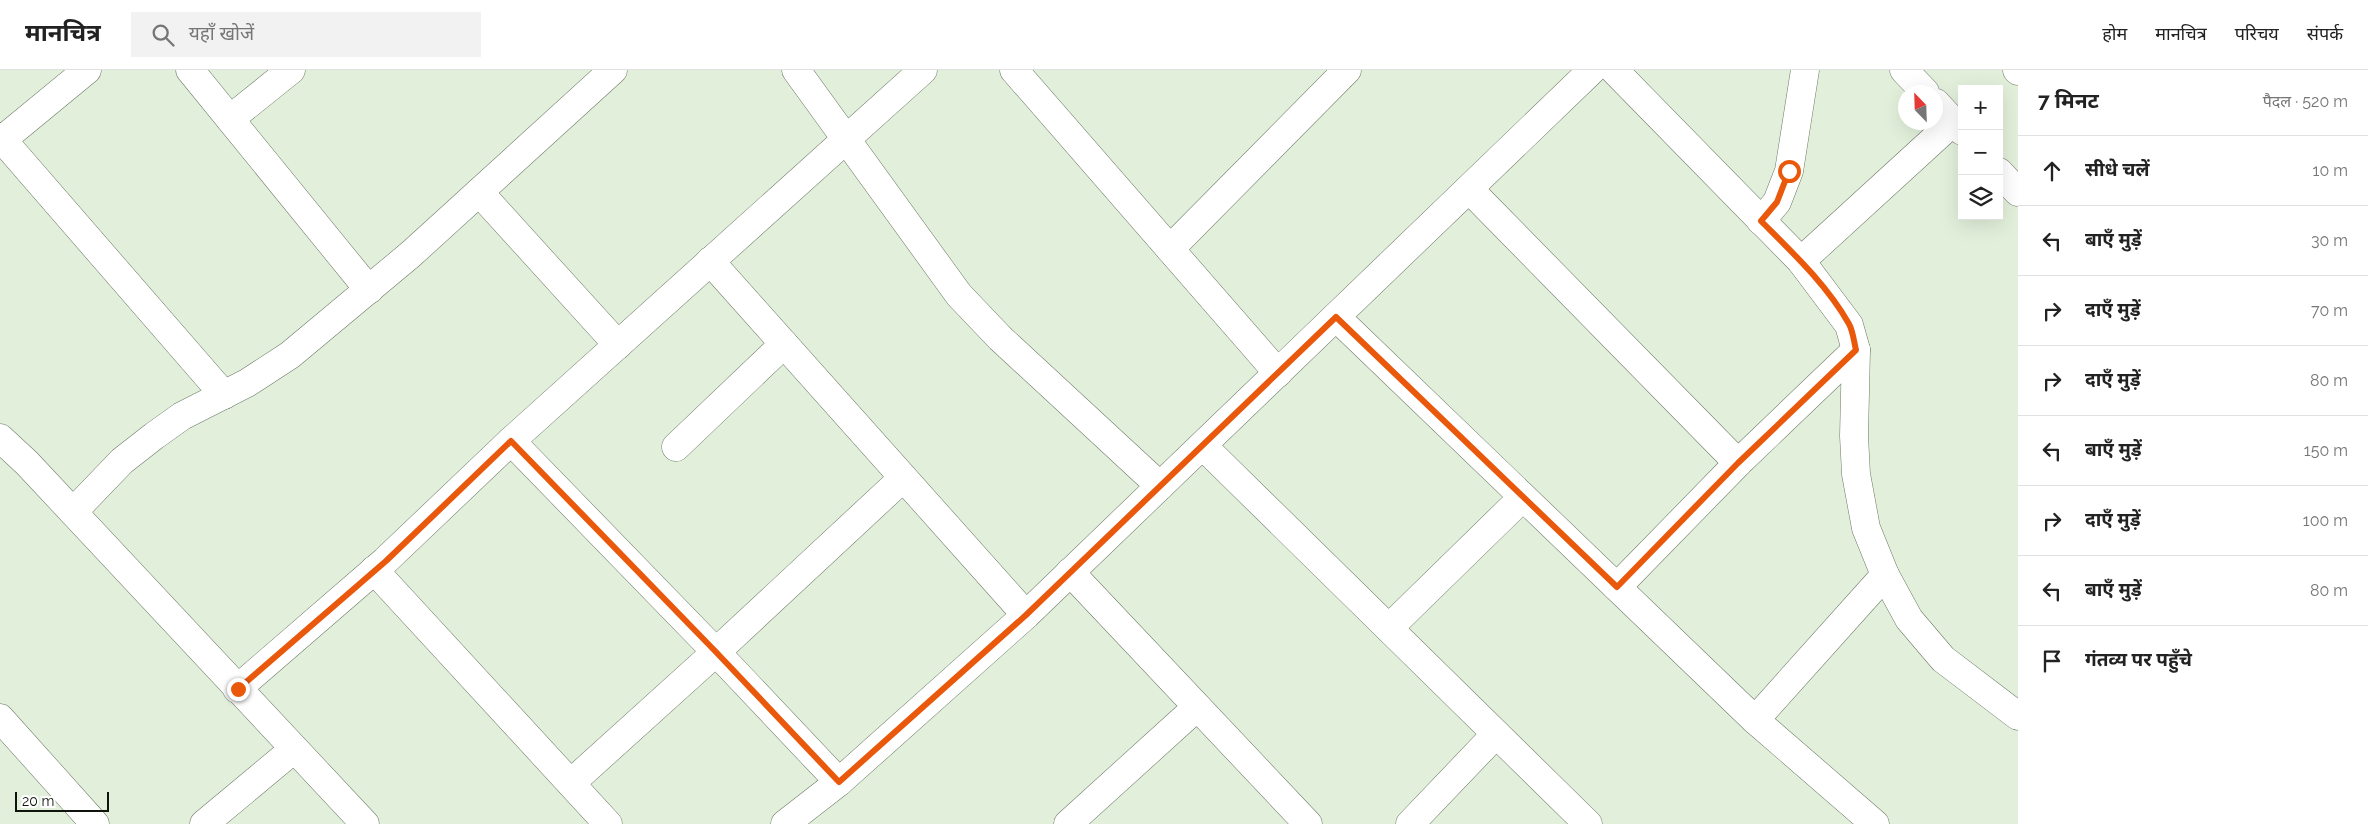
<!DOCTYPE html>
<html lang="hi">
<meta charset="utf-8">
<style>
:root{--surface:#fff;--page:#f2f2f2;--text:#222;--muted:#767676;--line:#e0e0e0}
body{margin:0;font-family:Raleway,"Noto Sans Devanagari",sans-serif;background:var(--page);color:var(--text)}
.controls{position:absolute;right:15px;top:15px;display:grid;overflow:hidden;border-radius:0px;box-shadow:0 5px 20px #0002}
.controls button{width:45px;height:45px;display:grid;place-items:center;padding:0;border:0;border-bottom:1px solid var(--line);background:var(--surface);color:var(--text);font:25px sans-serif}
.compass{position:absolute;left:1898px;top:15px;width:45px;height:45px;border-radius:50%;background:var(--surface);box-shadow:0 5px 20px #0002;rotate:337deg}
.scale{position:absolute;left:15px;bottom:12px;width:94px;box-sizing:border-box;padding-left:5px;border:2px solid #0e130c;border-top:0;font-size:14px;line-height:18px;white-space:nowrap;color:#0e130c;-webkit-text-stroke:4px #fff;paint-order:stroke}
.stop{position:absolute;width:15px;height:15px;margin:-11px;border:4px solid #ea580c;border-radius:50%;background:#fff}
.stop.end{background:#ea580c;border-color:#fff;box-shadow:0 1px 5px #0008}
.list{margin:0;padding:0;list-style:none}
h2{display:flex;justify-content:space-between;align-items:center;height:65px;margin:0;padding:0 20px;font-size:21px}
h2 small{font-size:16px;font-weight:400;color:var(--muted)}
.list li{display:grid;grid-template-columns:32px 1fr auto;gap:15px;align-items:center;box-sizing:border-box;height:70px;padding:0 20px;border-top:1px solid var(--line)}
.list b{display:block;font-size:19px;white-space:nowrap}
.list em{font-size:16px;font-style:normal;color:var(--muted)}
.icon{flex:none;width:28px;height:28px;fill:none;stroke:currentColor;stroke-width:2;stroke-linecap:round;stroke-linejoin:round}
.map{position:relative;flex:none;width:2018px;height:754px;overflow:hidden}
header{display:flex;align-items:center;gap:30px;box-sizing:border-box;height:70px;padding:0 25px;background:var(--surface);border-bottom:1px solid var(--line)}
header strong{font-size:24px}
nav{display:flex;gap:28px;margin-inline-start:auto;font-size:18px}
.search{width:350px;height:45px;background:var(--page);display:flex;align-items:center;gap:12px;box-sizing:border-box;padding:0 18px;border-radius:0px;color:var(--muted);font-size:19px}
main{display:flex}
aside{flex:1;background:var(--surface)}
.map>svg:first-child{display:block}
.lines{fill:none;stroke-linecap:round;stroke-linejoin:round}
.minor-casing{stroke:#6d7966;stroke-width:29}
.minor{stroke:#fff;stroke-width:28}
.route{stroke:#ea580c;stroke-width:6}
</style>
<header>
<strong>मानचित्र</strong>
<div class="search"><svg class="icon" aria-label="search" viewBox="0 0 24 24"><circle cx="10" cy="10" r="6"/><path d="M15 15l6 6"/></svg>यहाँ खोजें</div>
<nav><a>होम</a><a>मानचित्र</a><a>परिचय</a><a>संपर्क</a></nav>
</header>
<main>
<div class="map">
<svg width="2018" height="754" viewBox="0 0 2018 754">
<rect width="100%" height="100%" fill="#e2f0db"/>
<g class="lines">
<defs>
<g id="minor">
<path d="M 190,0 L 369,220"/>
<path d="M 796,0 L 959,225 L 1000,268 L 1160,416"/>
<path d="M 1014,0 L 1278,303"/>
<path d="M 1614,0 L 1801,191 L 1849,255 L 1856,280 L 1854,366 L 1856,404 L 1866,458 L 1885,505 L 1909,549 L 1943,589 L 2018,646"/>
<path d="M 1904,0 L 1925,22"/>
<path d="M 2017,0 L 2018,1"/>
<path d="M 1936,33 L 1962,61"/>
<path d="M 230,49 L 291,0"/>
<path d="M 0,67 L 224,325"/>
<path d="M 2,70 L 87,0"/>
<path d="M 1999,102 L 2018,122"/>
<path d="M 1469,119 L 1738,393"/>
<path d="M 479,122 L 618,275"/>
<path d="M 1761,151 L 1777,132 L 1789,101 L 1805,0"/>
<path d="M 1170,179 L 1347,0"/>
<path d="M 710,191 L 1026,545"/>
<path d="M 1801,191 L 1953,52"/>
<path d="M 1336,247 L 1755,650 L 1875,754"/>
<path d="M 0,368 L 27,393 L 365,754"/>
<path d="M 511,371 L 716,582 L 839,712"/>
<path d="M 1203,376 L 1588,754"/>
<path d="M 676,377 L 784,274"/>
<path d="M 73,442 L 122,391 L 154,366 L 182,346 L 247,313 L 290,285 L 411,184 L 613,0"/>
<path d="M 374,500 L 608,754"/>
<path d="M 1070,502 L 1308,754"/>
<path d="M 1617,517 L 1738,393 L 1856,280"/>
<path d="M 1389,558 L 1523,427"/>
<path d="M 237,619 L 385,491 L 511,371 L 923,0"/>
<path d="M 0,648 L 95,754"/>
<path d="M 1755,650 L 1885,505"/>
<path d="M 571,713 L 716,582 L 903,408"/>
<path d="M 204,754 L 294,679"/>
<path d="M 785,754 L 839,712 L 1026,545 L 1592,0"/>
<path d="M 1068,754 L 1197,637"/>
<path d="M 1410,754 L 1496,664"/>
</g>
</defs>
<use href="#minor" class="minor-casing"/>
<use href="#minor" class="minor"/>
</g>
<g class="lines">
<path class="route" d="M 238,619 L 386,491 L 511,371 L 716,582 L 839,712 L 1026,545 L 1336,247 L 1617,517 L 1738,393 L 1856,280 C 1854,272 1853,261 1849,254 C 1827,215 1792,182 1761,151 L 1777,132 L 1789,101"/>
</g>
</svg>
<div class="controls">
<button>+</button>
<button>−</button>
<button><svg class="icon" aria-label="layers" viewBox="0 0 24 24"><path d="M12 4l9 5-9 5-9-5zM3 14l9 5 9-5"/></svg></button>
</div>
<svg class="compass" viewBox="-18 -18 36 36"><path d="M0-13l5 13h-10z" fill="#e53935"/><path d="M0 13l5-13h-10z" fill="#767676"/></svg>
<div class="scale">20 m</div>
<div class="stop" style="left:1789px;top:101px"></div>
<div class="stop end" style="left:238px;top:619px"></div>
</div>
<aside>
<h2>7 मिनट<small>पैदल · 520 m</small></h2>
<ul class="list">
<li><svg class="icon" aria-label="ahead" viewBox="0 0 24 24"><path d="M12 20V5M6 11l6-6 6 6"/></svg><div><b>सीधे चलें</b></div><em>10 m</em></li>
<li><svg class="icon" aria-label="left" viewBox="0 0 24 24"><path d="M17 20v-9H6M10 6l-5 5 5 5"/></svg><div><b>बाएँ मुड़ें</b></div><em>30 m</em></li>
<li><svg class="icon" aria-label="right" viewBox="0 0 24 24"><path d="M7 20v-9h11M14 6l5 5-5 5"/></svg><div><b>दाएँ मुड़ें</b></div><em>70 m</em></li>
<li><svg class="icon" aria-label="right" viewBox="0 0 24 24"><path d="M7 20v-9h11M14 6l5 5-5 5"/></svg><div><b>दाएँ मुड़ें</b></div><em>80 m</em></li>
<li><svg class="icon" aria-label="left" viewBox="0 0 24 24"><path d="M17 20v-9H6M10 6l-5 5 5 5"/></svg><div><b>बाएँ मुड़ें</b></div><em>150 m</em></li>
<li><svg class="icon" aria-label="right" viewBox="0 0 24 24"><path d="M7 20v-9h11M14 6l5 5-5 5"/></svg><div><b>दाएँ मुड़ें</b></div><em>100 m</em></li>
<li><svg class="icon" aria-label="left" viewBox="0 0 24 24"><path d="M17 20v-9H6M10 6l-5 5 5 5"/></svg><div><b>बाएँ मुड़ें</b></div><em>80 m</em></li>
<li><svg class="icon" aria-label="arrive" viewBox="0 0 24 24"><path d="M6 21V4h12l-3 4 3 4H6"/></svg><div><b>गंतव्य पर पहुँचे</b></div></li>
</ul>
</aside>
</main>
